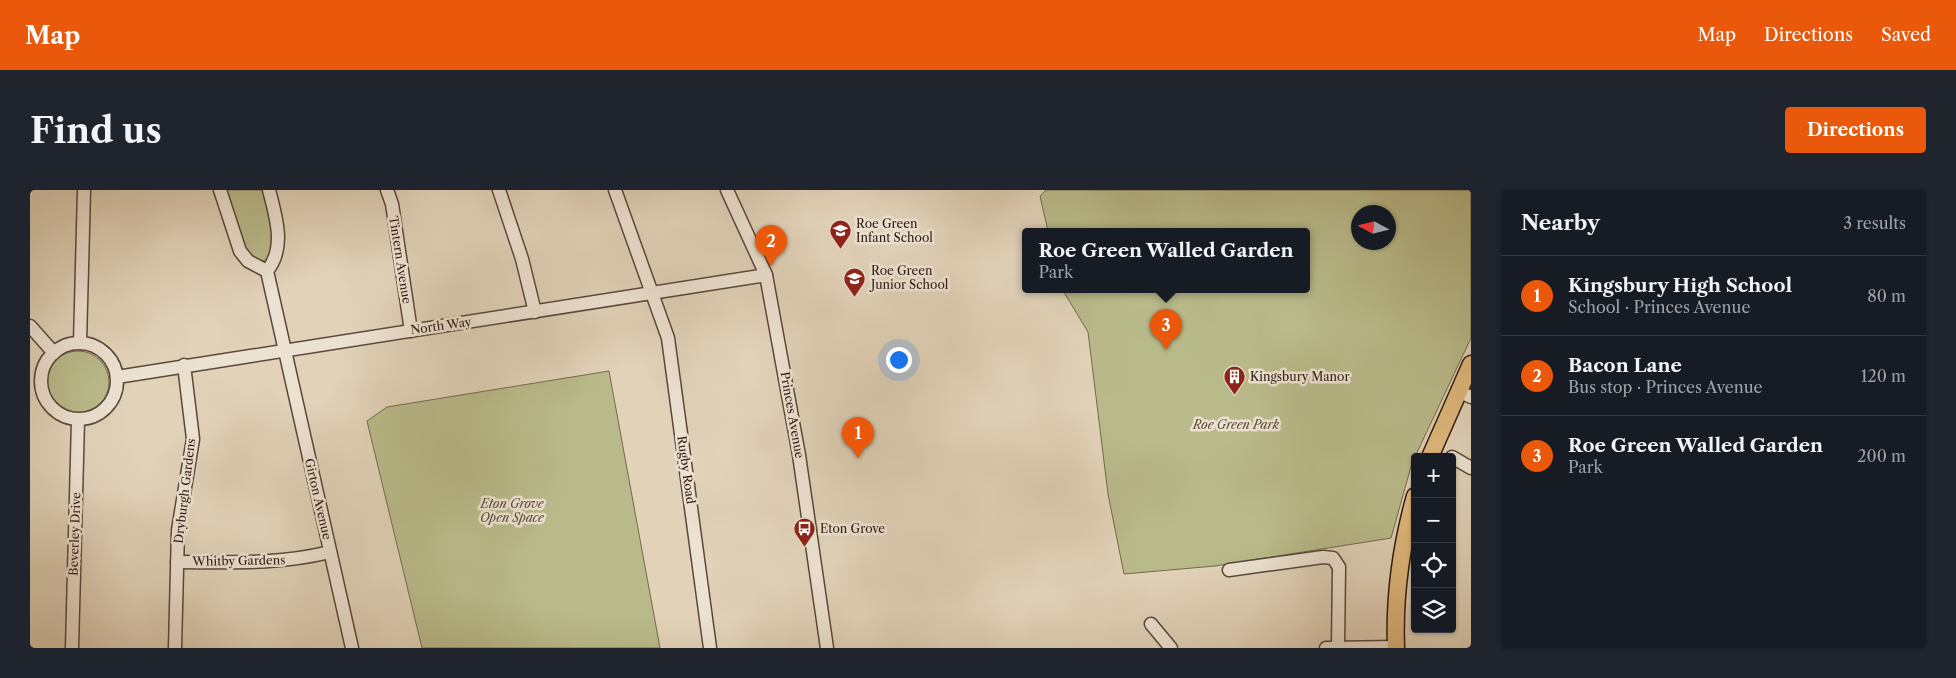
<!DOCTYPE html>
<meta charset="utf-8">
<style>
:root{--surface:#171b24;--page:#20242c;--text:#f1f3f6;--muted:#9ea1a6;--line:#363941;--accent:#ea580c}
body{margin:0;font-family:"Libre Caslon Text",serif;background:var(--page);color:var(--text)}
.controls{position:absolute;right:15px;bottom:15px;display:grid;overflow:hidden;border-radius:5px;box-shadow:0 1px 4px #0004}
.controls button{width:45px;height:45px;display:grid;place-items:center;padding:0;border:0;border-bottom:1px solid var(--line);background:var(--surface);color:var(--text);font:25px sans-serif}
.compass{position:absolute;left:1321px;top:15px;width:45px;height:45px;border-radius:50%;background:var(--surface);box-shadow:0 1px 4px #0004;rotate:277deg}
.you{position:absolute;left:868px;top:169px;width:18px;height:18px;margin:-12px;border:4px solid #fff;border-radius:50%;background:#1a73e8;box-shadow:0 0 0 8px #1a73e833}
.badge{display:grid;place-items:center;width:32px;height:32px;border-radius:50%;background:var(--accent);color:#fff;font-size:16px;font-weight:700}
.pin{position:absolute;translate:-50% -41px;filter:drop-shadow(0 1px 2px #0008)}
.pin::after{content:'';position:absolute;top:26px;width:18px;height:15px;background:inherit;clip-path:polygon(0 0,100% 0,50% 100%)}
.popup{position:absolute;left:992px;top:38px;width:288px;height:65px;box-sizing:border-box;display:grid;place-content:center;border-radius:5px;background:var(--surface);filter:drop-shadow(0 1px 4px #0005);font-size:16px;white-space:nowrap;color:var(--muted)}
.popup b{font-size:19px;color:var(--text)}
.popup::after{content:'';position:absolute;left:50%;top:100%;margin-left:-10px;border:10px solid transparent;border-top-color:var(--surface)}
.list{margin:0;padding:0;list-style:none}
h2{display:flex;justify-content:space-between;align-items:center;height:65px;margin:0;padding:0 20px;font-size:21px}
h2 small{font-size:16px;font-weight:400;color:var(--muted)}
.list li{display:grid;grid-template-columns:32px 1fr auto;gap:15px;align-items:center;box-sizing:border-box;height:80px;padding:0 20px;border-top:1px solid var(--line)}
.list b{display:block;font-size:19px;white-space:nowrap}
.list p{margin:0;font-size:16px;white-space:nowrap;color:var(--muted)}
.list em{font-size:16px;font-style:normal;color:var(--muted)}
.icon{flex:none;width:28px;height:28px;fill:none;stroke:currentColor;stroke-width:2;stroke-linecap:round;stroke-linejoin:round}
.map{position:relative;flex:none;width:1441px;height:458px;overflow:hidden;border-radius:5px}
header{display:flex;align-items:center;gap:30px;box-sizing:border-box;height:70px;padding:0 25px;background:var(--accent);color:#fff}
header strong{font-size:24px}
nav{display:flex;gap:28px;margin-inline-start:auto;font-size:18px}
.intro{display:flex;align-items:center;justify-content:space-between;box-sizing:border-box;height:120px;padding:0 30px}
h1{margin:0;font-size:35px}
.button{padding:12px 22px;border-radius:5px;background:var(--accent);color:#fff;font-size:18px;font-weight:700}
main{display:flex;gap:30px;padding:0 30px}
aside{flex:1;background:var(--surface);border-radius:5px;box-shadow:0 1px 4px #0004}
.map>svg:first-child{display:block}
.green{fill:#b9ba8a;stroke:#736a4e;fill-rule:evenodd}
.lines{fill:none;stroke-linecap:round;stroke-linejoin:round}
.minor-casing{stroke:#5a483b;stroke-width:15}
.major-casing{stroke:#2d1a11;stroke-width:19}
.minor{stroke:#ece2d1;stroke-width:12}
.major{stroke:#e0b97c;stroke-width:16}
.labels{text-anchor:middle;stroke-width:5;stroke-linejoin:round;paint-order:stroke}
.poi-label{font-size:12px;fill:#2d1a11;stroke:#ece2d1;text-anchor:start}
.street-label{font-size:12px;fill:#2d1a11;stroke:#ece2d1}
.park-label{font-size:12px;font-style:italic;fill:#574a35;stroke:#ece2d1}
</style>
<header>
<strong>Map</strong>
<nav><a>Map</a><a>Directions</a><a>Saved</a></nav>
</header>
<div class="intro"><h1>Find us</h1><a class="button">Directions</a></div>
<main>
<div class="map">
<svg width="1441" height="458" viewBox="0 0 1441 458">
<rect width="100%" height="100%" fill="#e1d2b8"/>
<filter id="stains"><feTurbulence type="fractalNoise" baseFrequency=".004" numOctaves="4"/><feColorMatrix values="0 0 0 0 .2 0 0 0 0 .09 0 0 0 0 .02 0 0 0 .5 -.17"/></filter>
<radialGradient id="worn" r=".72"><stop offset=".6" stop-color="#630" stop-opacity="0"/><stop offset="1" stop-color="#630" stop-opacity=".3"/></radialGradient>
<g class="green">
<path d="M 195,0 L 234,0 C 237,15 255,68 232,71 C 225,72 218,65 214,59 C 206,48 199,14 195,0 Z"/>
<path d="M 1016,0 L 1441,0 L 1441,148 L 1382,273 L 1361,348 L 1185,376 L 1094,384 L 1078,304 L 1058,142 L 1032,99 L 1276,99 L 1276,41 L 1018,41 L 1010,6 ZM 1328,22 L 1358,22 L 1358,52 L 1328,52 Z"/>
<circle cx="48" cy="192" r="31"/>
<path d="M 579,181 L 630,458 L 392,458 L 337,231 L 357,217 Z"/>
</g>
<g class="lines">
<defs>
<g id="minor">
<path d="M 190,0 L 210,61 L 218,71 L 237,81"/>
<path d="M 357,0 L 362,14 L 381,141"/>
<path d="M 469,0 L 492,69 L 505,122"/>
<path d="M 585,0 L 638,148 L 680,458"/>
<path d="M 697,0 L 736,85 L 769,265 L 797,458"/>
<path d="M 237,81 L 322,458"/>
<path d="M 237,81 C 256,58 246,27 239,0"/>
<path d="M 0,136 L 24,163"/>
<path d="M 50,153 L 54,0"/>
<circle cx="49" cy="191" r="38"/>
<path d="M 87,187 L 736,85"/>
<path d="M 1428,201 L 1441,207"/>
<path d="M 1422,267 L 1441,278"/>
<path d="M 147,372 C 202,372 246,375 300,362"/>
<path d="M 1199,380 L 1293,367 L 1303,368 L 1309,377 L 1308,456"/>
<path d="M 1121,434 L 1141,458"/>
<path d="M 42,458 L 48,230"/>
<path d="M 145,458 L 148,340 L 163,249 L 154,175"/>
<path d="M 1296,458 L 1366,457"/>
</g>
<g id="major">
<path d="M 1400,267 L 1441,174"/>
<path d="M 1366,458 C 1364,406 1371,356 1385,306"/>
</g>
</defs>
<use href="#minor" class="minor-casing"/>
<use href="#major" class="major-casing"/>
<use href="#minor" class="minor"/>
<use href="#major" class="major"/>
</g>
<defs>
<symbol id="school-pin" viewBox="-11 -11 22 30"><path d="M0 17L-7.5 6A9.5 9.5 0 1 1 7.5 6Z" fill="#8f2418" stroke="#ece2d1"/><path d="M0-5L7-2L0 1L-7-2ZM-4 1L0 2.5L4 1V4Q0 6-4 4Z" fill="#fff"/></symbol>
<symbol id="building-pin" viewBox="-11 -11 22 30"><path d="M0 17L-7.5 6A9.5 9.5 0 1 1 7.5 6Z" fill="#8f2418" stroke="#ece2d1"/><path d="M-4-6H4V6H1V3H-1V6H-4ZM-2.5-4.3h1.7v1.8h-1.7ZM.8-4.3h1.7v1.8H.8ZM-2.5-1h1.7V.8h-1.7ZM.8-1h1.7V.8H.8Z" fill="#fff"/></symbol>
<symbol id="bus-pin" viewBox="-11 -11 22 30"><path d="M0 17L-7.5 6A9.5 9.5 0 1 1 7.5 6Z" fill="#8f2418" stroke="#ece2d1"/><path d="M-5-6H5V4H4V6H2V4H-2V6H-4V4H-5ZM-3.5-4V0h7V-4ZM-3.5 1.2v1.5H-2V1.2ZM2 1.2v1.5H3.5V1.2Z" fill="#fff"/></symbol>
</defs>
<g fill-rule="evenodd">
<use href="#school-pin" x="798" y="28" width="25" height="34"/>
<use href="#school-pin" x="812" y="76" width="25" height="34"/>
<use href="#building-pin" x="1192" y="174" width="25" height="34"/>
<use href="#bus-pin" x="762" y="326" width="25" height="34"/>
</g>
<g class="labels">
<g class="poi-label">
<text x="826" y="38">Roe Green<tspan x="826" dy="14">Infant School</tspan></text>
<text x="841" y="85">Roe Green<tspan x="841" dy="14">Junior School</tspan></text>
<text x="1220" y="191">Kingsbury Manor</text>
<text x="790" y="343">Eton Grove</text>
</g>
<g class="street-label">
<text transform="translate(370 70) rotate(81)" y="4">Tintern Avenue</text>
<text transform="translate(411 136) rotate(-8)" y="4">North Way</text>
<text transform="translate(762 225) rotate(80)" y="4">Princes Avenue</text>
<text transform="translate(656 280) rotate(82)" y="4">Rugby Road</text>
<text transform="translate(155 301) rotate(-83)" y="4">Dryburgh Gardens</text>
<text transform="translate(288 309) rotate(77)" y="4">Girton Avenue</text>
<text transform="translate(45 344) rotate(-88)" y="4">Beverley Drive</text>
<text transform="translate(209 371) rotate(-1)" y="4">Whitby Gardens</text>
</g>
<g class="park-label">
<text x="1206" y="239">Roe Green Park</text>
<text x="482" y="318">Eton Grove<tspan x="482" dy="14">Open Space</tspan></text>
</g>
</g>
<rect width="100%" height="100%" filter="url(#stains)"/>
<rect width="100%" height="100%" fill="url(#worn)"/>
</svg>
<div class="controls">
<button>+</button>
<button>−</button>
<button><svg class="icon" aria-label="locate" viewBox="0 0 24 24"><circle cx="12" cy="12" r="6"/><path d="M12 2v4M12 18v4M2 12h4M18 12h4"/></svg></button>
<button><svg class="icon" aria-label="layers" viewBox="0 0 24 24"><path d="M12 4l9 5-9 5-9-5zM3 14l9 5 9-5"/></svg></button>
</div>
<svg class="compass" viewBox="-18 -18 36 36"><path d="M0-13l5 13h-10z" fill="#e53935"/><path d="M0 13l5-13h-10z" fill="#9ea1a6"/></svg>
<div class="you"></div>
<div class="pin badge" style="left:828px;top:268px">1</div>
<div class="pin badge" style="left:741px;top:76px">2</div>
<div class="pin badge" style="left:1136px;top:160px">3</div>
<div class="popup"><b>Roe Green Walled Garden</b>Park</div>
</div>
<aside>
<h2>Nearby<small>3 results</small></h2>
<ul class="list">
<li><span class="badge">1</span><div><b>Kingsbury High School</b><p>School · Princes Avenue</p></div><em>80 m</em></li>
<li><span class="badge">2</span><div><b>Bacon Lane</b><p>Bus stop · Princes Avenue</p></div><em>120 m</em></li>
<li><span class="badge">3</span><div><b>Roe Green Walled Garden</b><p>Park</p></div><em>200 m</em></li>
</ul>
</aside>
</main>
